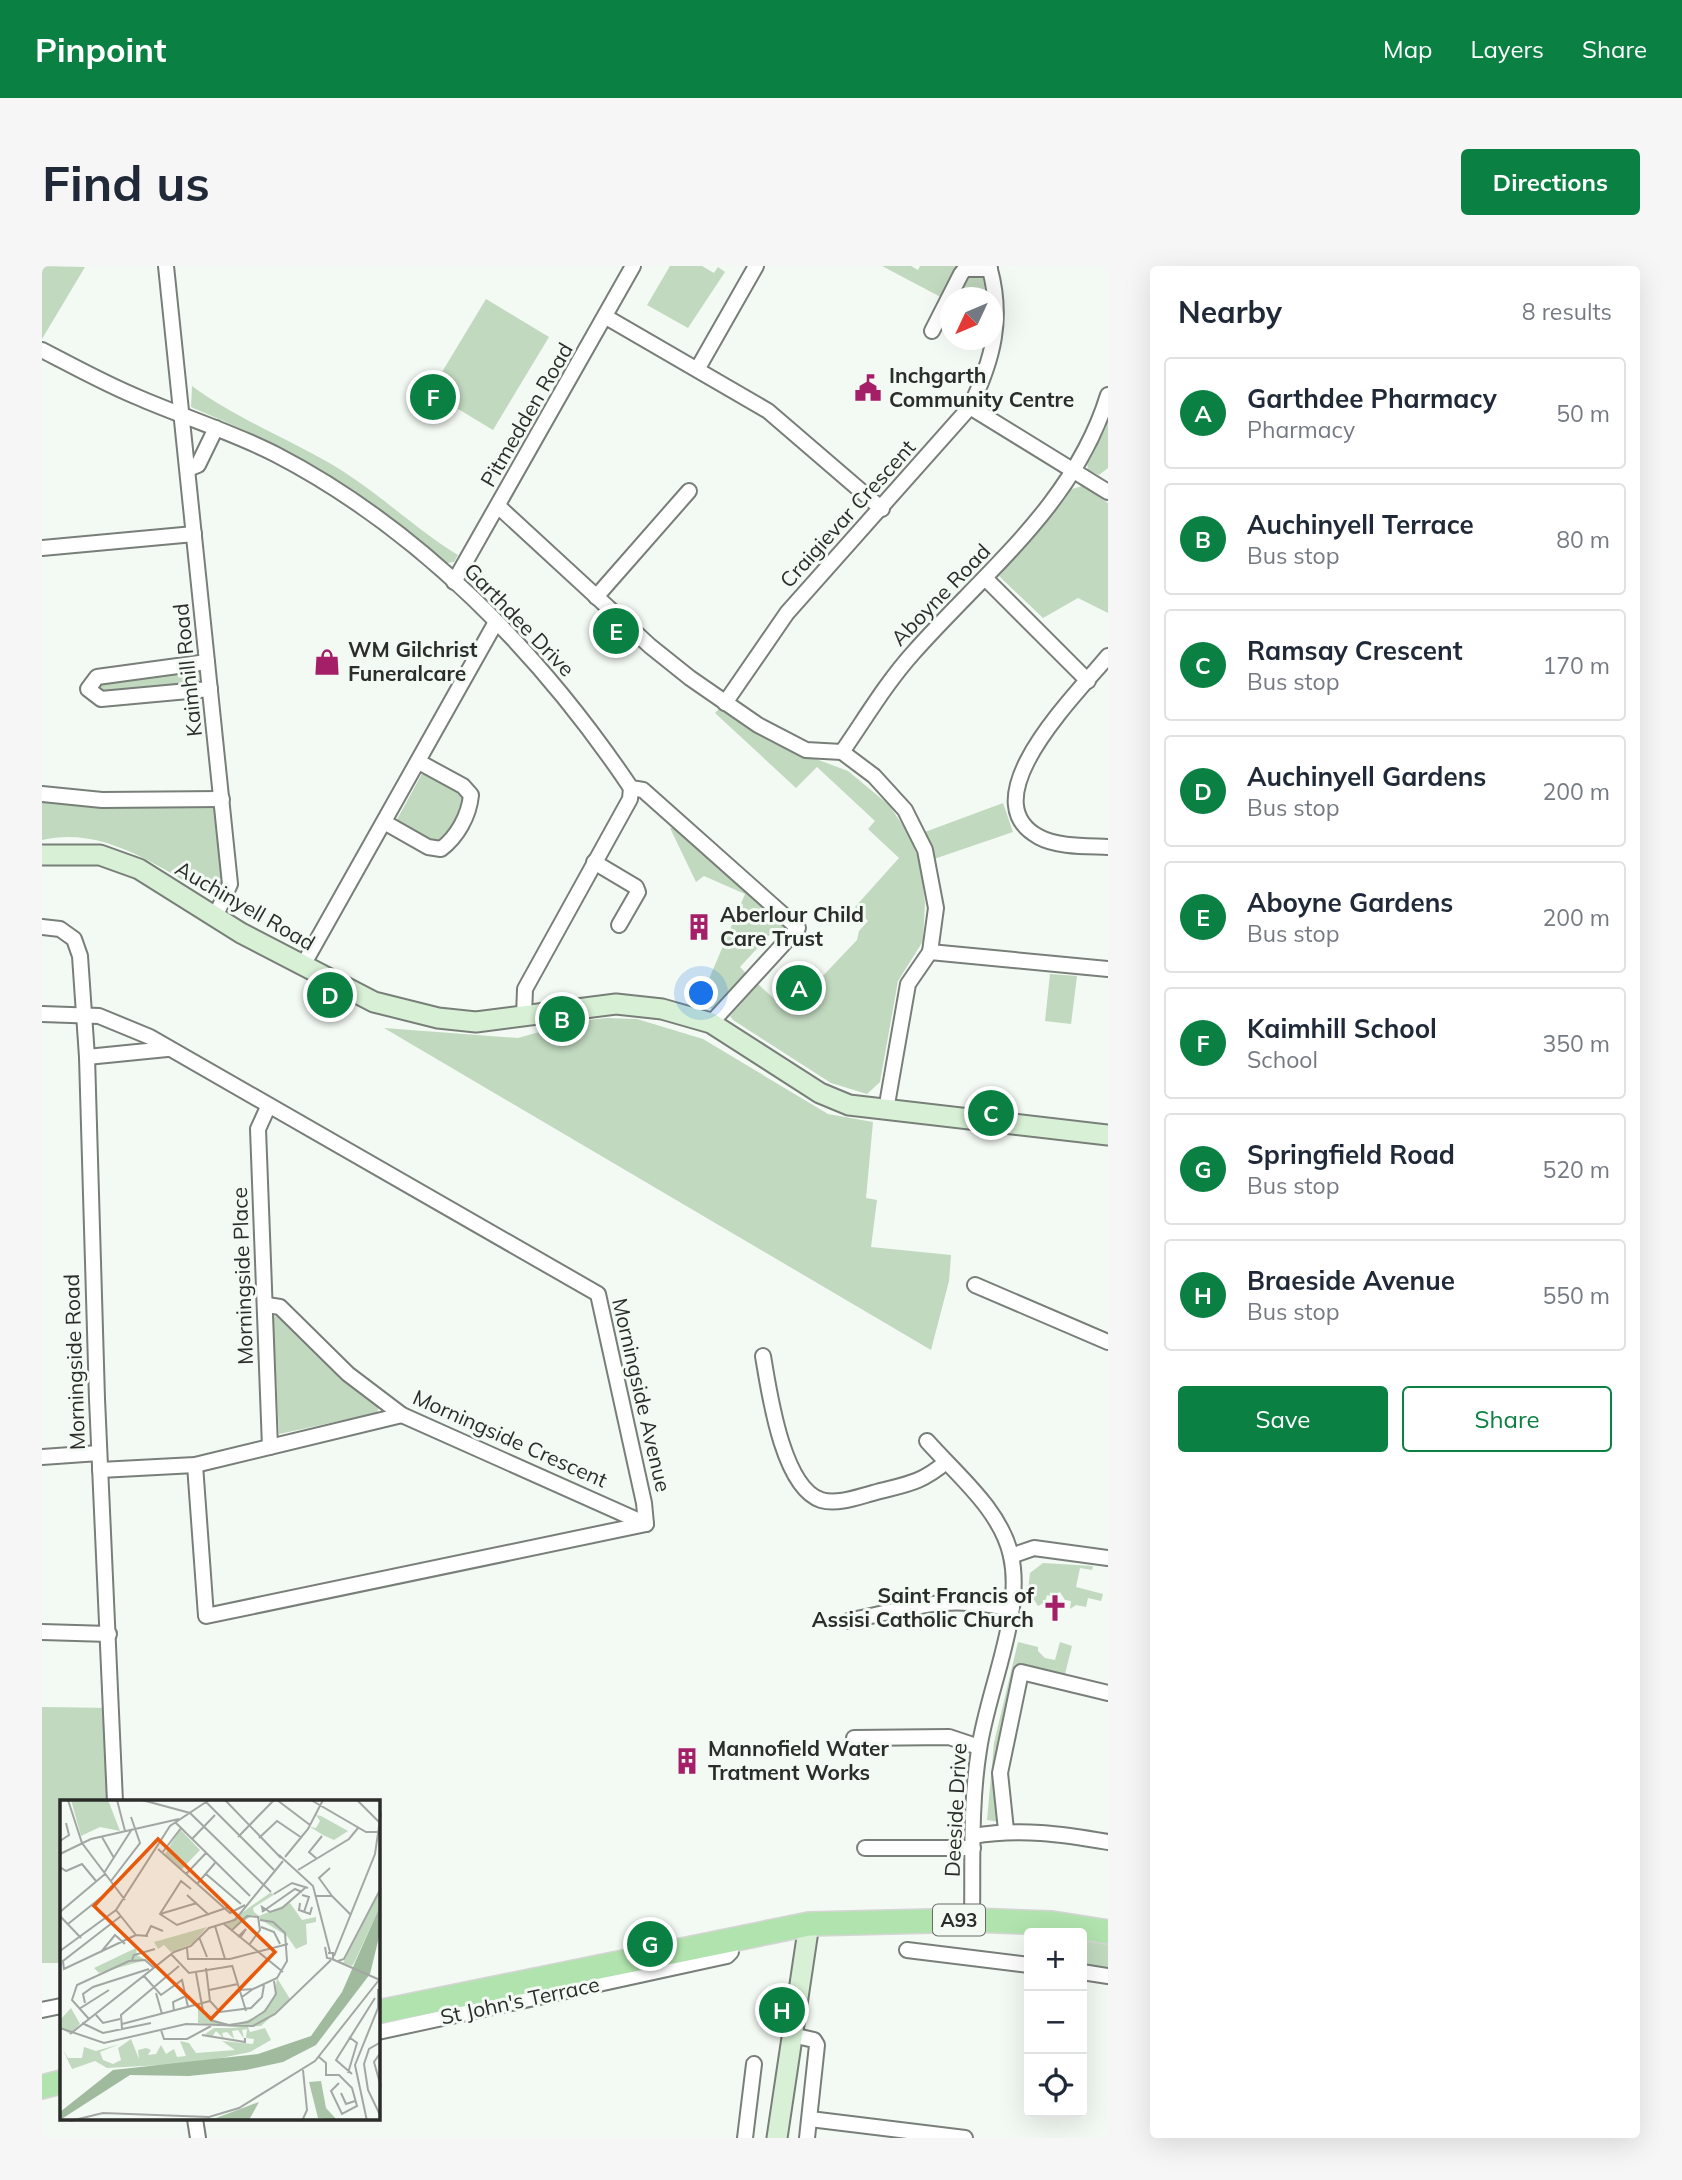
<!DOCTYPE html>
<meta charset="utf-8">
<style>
:root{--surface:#fff;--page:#f6f6f7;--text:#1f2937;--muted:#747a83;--line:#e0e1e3;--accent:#0b8043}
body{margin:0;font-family:Mulish,sans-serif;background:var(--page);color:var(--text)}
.controls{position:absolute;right:21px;bottom:21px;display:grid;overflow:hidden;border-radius:7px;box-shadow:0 7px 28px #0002}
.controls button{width:63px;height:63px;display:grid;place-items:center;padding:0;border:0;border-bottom:2px solid var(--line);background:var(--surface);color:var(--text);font:35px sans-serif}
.compass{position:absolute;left:898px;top:21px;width:63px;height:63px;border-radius:50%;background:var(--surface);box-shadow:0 7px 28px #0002;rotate:226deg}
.you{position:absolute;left:660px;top:728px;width:24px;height:24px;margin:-18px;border:5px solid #fff;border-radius:50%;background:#1a73e8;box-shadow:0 0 0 10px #1a73e833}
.badge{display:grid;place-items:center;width:46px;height:46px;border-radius:50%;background:var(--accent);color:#fff;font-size:23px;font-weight:700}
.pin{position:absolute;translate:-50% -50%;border:4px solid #fff;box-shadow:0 2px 7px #0006}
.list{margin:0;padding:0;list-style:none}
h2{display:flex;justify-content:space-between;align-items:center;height:91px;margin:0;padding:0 28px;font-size:30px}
h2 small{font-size:23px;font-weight:400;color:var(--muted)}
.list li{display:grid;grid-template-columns:46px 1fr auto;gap:21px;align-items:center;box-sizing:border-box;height:112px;margin:0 14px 14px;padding:0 14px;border:2px solid var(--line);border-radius:7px}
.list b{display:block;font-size:26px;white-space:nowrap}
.list p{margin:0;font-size:23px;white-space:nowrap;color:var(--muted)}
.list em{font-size:23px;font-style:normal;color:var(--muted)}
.actions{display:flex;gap:14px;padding:21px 28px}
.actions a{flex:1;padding:16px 0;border:2px solid var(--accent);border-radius:7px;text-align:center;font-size:24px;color:var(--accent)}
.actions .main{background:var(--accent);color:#fff}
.icon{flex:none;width:38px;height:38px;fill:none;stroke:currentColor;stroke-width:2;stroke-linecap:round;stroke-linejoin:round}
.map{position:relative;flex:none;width:1066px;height:1872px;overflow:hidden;border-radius:7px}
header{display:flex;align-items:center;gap:42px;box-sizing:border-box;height:98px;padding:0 35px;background:var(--accent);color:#fff}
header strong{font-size:33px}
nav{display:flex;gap:38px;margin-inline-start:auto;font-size:24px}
.intro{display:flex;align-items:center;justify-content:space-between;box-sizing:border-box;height:168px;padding:0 42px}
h1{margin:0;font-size:49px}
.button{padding:18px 32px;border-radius:7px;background:var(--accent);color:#fff;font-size:24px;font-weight:700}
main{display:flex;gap:42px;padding:0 42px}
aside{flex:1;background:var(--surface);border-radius:7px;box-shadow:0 7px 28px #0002}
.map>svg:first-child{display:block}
.green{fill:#c1d9bf}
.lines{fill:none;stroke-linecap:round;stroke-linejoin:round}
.street-casing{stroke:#787e78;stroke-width:18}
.secondary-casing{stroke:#787e78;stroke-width:23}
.primary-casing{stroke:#d5d5d4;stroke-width:26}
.street{stroke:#fff;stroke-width:14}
.secondary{stroke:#d8f1d6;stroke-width:19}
.primary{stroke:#b0e3ae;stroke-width:23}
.labels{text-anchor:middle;stroke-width:6;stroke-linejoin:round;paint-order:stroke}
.shield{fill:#f3f9f3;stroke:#676a66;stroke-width:2}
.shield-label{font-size:19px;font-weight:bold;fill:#2b2d2a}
.poi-label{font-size:21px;font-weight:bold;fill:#2b2d2a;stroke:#f3f9f3;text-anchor:start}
.street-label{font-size:21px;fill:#2b2d2a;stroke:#f3f9f3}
.inset-road{fill:none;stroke:#a3a7a3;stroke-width:2}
.view{fill:#e8590c;fill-opacity:0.15;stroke:#e8590c;stroke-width:3.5}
.inset-edge{fill:none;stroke:#2b2d2a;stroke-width:3.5}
</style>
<header>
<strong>Pinpoint</strong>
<nav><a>Map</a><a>Layers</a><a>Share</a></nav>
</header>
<div class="intro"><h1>Find us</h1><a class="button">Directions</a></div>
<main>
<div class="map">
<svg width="1066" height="1872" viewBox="0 0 1066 1872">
<rect width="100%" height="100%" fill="#f3f9f3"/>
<g class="green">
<path d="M 0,0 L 43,1 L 0,73 Z"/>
<path d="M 628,0 L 660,0 L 672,7 L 676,1 L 683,6 L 646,62 L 605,39 Z"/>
<path d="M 840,0 L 869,0 L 876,4 L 878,0 L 939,0 L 944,31 L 908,32 L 908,36 Z"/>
<path d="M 444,33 L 507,71 L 451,164 L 388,126 Z"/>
<path d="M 150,120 C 196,154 250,174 299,204 C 340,230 375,264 416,289 L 412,296 L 405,297 C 351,254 298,213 237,181 C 209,166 178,154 149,141 Z"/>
<path d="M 1066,145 L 1066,202 L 1057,209 L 1046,204 L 1045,196 Z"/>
<path d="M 1040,220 L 1066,237 L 1066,347 L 1036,332 L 1001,352 L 957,310 L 1027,224 Z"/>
<path d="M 156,402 L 158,418 L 71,429 L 54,425 L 54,419 L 69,412 Z"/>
<path d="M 678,442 L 729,476 L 806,505 L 847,539 L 866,567 L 878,597 L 883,637 L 881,675 L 856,715 L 838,816 L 825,828 L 789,817 L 691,754 L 688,750 L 716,718 L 750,749 L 774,724 L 776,715 L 815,674 L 817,665 L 826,655 L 813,641 L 857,592 L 826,563 L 833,555 L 775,501 L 754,522 L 673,447 Z"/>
<path d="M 382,504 L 416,522 L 424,537 L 408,571 L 393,578 L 353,557 Z"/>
<path d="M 0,535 L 175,539 L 184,615 L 179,623 L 163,627 C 113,599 61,560 0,574 Z"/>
<path d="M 961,537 L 971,566 L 892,593 L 883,566 Z"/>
<path d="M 628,562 L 637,562 L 741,654 L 744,662 L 742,670 L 733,663 L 698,701 L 703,706 L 702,713 L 674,744 L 656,739 L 703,628 L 662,610 L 654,616 Z"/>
<path d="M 1008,708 L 1035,710 L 1029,758 L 1003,755 Z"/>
<path d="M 565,752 L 595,753 L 661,773 L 786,848 L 831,856 L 824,932 L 835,934 L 829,981 L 909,989 L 907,1015 L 889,1084 L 342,762 L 476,772 L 536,755 Z"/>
<path d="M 237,1049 L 289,1102 L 337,1140 L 335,1147 L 237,1168 L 231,1051 Z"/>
<path d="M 1001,1297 L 1051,1300 L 1050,1304 L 1038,1302 L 1034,1321 L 1061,1328 L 1059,1335 L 1046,1332 L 1044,1341 L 1034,1339 L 1028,1343 L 1029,1335 L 1023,1334 L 1018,1326 L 1011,1331 L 1005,1329 L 1003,1336 L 996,1340 L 986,1324 L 988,1307 Z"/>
<path d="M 976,1376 L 996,1381 L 996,1385 L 1003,1392 L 1013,1394 L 1018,1376 L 1030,1380 L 1023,1408 L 978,1397 L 959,1479 L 958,1556 L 945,1554 L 952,1477 Z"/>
<path d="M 0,1441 L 71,1442 L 73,1536 L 19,1536 L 19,1697 L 0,1697 Z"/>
<path d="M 1040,1672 L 1066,1676 L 1066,1706 L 1040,1702 Z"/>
</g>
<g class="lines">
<defs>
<g id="street">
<path d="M 124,0 L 188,618 L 173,651"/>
<path d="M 564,51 L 726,145 L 840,243"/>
<path d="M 890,65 L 919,8 L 923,3 L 948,3"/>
<path d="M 0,84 C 33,101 65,119 100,133 C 144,152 190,166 233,188 C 378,263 499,388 589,522 L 601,524 L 756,662 L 669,757"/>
<path d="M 656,102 L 714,0"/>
<path d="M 928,141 L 1066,226"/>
<path d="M 146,203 L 156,199 L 174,162"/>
<path d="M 457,241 L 608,380 L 648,412 L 716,459 L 764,484 L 800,486"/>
<path d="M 0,282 L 152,268"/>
<path d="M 944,313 L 1046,415"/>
<path d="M 412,316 L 591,0"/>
<path d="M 554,331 L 647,225"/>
<path d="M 1066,390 C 1037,426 926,533 997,571 C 1015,581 1045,580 1066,581"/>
<path d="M 165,396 L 55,411 L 46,423 L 59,433 L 168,423"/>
<path d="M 683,437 L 745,347 L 928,141 C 951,94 962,52 947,0"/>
<path d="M 800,486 C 823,453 844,417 872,386 C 944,305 1033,237 1066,129"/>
<path d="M 800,486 L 832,510 L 863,544 L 883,584 L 894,642 L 888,686 L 866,718 L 844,844"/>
<path d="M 0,528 L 60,534 L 180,533"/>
<path d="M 342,556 L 386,581 L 399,583 C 415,571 427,550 429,529 L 421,520 L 377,496"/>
<path d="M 552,596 L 594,621 L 596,626 L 577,659"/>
<path d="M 0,661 L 18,663 L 32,673 L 38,690 L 45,791 L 55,1133 L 73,1536"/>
<path d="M 888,686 L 1066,703"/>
<path d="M 260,701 L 454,356"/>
<path d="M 0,748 L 57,750 L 108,771 L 556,1028 L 602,1237 L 604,1258 L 164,1350 L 153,1199"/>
<path d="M 482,750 L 483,723 L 588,533 L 589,522"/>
<path d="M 45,791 L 125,783"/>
<path d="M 226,841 L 216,863 L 228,1181"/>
<path d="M 933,1019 L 1066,1076"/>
<path d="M 225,1039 L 238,1041 L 306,1108 L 360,1149 L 604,1258"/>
<path d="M 721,1090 C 727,1125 740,1221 779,1234 C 795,1239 816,1231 831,1227 C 864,1218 878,1218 904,1196"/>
<path d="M 885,1175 C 915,1209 959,1244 969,1290 C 982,1348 945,1425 937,1484 C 928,1540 931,1597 930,1654"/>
<path d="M 0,1191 L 57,1187"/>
<path d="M 58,1204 L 153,1199 L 360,1149"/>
<path d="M 969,1290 L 992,1282 L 1066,1292"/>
<path d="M 806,1355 C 868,1342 905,1328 968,1343"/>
<path d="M 0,1366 L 67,1368"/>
<path d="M 812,1472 L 907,1471 L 937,1481"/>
<path d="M 964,1564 L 958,1507 L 979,1406 L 1066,1427"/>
<path d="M 931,1570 C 978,1562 1020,1568 1066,1576"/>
<path d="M 823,1582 L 931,1582"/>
<path d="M 865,1684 L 987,1699"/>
<path d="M 1040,1706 L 1066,1710"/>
<path d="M 0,1744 L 19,1740"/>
<path d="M 336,1766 L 685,1690 L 689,1686 L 688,1673"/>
<path d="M 750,1769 L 772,1774 L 775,1779 L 765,1872"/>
<path d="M 153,1853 L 156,1872"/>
<path d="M 768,1853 L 923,1872"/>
<path d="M 703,1872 L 712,1798"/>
</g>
<g id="secondary">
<path d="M 0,589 L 58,589 L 97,603 L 199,667 L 332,736 L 396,752 L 434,756 L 574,738 L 620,743 L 669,757 L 778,827 L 807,839 L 1066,869"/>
<path d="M 735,1872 L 767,1658"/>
</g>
<g id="primary">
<path d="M 336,1746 L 767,1658 L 930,1654 L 1010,1657 L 1066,1666"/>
<path d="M 0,1821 L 19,1816"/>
</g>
</defs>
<use href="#street" class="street-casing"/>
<use href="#secondary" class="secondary-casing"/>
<use href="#primary" class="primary-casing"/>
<use href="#street" class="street"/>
<use href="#secondary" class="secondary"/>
<use href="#primary" class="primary"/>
</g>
<defs>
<symbol id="civic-bare" viewBox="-9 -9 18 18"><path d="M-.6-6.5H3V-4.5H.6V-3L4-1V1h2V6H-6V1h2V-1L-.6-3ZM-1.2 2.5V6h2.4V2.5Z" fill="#a51e68" stroke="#f3f9f3" stroke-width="2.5" paint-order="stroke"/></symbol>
<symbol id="shop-bare" viewBox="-9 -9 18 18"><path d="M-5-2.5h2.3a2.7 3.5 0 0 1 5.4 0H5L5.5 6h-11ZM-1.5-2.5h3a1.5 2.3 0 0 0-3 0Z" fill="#a51e68" stroke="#f3f9f3" stroke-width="2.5" paint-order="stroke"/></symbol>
<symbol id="building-bare" viewBox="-9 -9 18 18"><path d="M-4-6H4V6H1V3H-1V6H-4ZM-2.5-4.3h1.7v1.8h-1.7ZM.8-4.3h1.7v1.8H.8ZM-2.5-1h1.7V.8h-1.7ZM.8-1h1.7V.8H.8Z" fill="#a51e68" stroke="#f3f9f3" stroke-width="2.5" paint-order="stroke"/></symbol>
<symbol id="church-bare" viewBox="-9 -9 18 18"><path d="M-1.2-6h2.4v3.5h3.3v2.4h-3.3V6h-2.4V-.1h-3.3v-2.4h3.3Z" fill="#a51e68" stroke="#f3f9f3" stroke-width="2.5" paint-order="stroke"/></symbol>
</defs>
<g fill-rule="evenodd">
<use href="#civic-bare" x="807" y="103" width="38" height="38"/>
<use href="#shop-bare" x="266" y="377" width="38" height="38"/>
<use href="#building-bare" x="638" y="642" width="38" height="38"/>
<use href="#church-bare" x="994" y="1323" width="38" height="38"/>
<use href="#building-bare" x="626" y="1476" width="38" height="38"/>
</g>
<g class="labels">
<rect class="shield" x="891" y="1638.5" width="52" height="31" rx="5"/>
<g class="shield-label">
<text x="917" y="1661">A93</text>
</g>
<g class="poi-label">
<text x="847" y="117">Inchgarth<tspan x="847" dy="24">Community Centre</tspan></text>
<text x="306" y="391">WM Gilchrist<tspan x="306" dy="24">Funeralcare</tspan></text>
<text x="678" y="656">Aberlour Child<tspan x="678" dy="24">Care Trust</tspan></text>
<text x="992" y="1337" text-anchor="end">Saint Francis of<tspan x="992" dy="24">Assisi Catholic Church</tspan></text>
<text x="666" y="1490">Mannofield Water<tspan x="666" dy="24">Tratment Works</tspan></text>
</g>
<g class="street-label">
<text transform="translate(485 149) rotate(-60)" y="7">Pitmedden Road</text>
<text transform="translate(806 248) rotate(-48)" y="7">Craigievar Crescent</text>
<text transform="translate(899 329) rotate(-46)" y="7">Aboyne Road</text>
<text transform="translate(477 354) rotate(46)" y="7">Garthdee Drive</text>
<text transform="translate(146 404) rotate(-96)" y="7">Kaimhill Road</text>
<text transform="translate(203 640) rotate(30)" y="7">Auchinyell Road</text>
<text transform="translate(201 1010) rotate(-92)" y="7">Morningside Place</text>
<text transform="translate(33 1096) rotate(-92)" y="7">Morningside Road</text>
<text transform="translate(599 1129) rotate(77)" y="7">Morningside Avenue</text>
<text transform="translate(468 1173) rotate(24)" y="7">Morningside Crescent</text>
<text transform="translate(914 1544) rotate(-87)" y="7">Deeside Drive</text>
<text transform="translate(478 1735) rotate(-12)" y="7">St John's Terrace</text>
</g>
</g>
<g transform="translate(18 1534)">
<rect width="320" height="320" fill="#f3f9f3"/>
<path d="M 11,0 L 48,0 L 60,31 L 40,27 L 21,36 ZM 256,15 L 261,16 L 288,31 L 274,40 L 263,35 L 250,27 L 256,28 L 260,21 ZM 120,29 L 140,50 L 121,70 L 105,54 ZM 320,91 L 320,106 L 295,161 L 292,166 L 283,163 ZM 210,93 L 215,94 L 193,108 L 194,112 L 199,116 L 230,103 L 242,120 L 256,117 L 256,122 L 246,124 L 247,144 L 236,149 L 227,136 L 193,115 L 171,130 L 166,124 ZM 147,127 L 132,144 L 111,152 L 104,145 L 98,149 L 94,142 ZM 76,148 L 77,155 L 86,160 L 39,173 L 34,168 ZM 217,178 L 230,199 L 201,226 L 188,227 L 190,232 L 205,228 L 211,240 L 190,252 L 137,263 L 47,268 L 35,261 L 12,269 L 3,250 L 8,258 L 22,258 L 24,247 L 36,251 L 60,244 L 40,252 L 43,260 L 53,264 L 61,260 L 58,248 L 71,239 L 79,259 L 78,250 L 86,248 L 91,250 L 88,255 L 96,254 L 101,245 L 106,254 L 114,249 L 117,257 L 126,256 L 120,241 L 129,243 L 136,253 L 175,250 L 162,241 L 193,244 L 194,239 L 186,238 L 187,229 L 182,230 L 184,239 L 178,230 L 172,231 L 174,239 L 167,232 L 162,233 L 164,239 L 156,231 L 152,237 L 145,234 L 154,228 L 181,228 L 138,223 L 138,205 L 145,216 L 171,226 L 199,216 L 214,198 ZM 11,208 L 20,224 L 10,234 L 0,228 L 0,220 Z" fill="#c1d9bf"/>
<path d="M 261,281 L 266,308 L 277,320 L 258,318 L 249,282 ZM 199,302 L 189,320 L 97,321 L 156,318 Z" fill="#aac4a8"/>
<path d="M 320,106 L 320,133 L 310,174 L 256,245 L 223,262 L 186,270 L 129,276 L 70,275 L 0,320 L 0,312 L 53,270 L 198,254 L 251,236 L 282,192 Z" fill="#a0ba9e"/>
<path class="inset-road" d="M 8,0 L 22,43 L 65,100M 57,0 L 65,31M 82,0 L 130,13 L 211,92M 165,0 L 221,58M 217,0 L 250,25M 251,0 L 306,32 L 318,32M 297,0 L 319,22M 146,2 L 214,70M 115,22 L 190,96M 42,37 L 54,58M 178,37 L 214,0M 199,38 L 217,21 L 242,38M 132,39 L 155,15M 0,41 L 9,35 L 6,23M 98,49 L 170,113 L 185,105M 102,53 L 121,28M 0,54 L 31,39 L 119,19M 219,55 L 253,86 L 270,152M 225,57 L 248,29 L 263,0M 256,58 L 249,52 L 262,36M 0,67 L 6,71 L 22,64 L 36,81M 270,68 L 259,78 L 272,96M 238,70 L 289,39 L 298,28M 44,73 L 72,29M 126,74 L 146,53M 146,74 L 181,104M 51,81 L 80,43 L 71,17M 137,84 L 155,63M 131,89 L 121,81 L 100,114 L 117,125 L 169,107M 214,94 L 232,83 L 248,88M 127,95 L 149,115M 242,95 L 249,97 L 244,112M 255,96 L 272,96 L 290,114M 240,103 L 239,110 L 250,114 L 252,107M 56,110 L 76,135 L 88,136M 203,111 L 202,107 L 210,112 L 222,108 L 245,88M 0,112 L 45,74M 202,112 L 235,89 L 242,92M 100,114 L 137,103M 0,116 L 21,138M 61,116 L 3,161 L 4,169 L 76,135M 8,124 L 53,88M 164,124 L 223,172M 155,126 L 165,159M 201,127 L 214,132 L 220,144M 171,131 L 187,116 L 198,117 L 200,130 L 189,145M 86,136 L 91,126 L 103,131M 139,137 L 147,157M 178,137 L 186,129 L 180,138M 265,147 L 267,158 L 273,159 L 273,153 L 268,153M 127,148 L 128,159 L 170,159 L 228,144M 0,151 L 56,110 L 110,26 L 149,0M 41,152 L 55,135 L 65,144M 111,154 L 129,173 L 172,166M 274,156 L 315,54 L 321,13M 272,159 L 320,180M 72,160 L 74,155 L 95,149M 278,161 L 284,159 L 321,88M 172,165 L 186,211M 146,168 L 150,201 L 160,212 L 191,208 L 202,197 L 204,185M 136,173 L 143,211 L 153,221 L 169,225 L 188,222 L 205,211 L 216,194 L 214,181M 84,176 L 101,195 L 122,180 L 128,207M 193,189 L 217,178 L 227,161 L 225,133 L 213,122 L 200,120M 149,190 L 178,184M 179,190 L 193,189 L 182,197M 96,193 L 102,214M 25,203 L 23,194 L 33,187 L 89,169M 19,209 L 49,190M 114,211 L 113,202 L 126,196M 36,215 L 43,223 L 60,219M 29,219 L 12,200 L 17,185 L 69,161 L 85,160 L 94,168M 22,223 L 43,233 L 91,223M 62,224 L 150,201M 0,228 L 44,243 L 126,224 L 193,226 L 215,214 L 271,160M 62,229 L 61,215 L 119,166M 101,230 L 104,239 L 127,239 L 151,226M 10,234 L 114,152 L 131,146 L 149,128 L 175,120 L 223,61M 142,235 L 185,242 L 185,238M 321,252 L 314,262 L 321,287M 259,257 L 266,263 L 266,275 L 279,275 L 292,288 L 297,306 L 282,314 L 271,291 L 279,283M 288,273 L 297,243 L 289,237M 292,274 L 276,260 L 315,198M 281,293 L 286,304 L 295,301M 320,315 L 308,290 L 304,264 L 309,249 L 321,242M 10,321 L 43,313 L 149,317 L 179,308 L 255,261 L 319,180M 242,321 L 247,310 L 243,270M 307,321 L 295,265 L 318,208 L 318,189"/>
<path class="view" d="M 98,39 L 215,152 L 151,219 L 34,106 Z"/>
<rect width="320" height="320" class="inset-edge"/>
</g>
</svg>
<div class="controls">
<button>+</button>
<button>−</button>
<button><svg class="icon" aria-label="locate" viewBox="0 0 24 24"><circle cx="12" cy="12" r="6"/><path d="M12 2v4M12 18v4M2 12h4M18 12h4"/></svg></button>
</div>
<svg class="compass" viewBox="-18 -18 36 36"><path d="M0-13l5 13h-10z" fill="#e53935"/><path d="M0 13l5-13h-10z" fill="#747a83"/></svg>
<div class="you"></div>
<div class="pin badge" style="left:757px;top:722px">A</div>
<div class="pin badge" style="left:520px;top:753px">B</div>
<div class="pin badge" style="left:949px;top:847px">C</div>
<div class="pin badge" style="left:288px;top:729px">D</div>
<div class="pin badge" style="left:574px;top:365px">E</div>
<div class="pin badge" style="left:391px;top:131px">F</div>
<div class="pin badge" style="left:608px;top:1678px">G</div>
<div class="pin badge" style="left:740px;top:1744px">H</div>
</div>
<aside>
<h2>Nearby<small>8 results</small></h2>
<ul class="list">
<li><span class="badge">A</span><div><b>Garthdee Pharmacy</b><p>Pharmacy</p></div><em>50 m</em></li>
<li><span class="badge">B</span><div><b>Auchinyell Terrace</b><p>Bus stop</p></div><em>80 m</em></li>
<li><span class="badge">C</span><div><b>Ramsay Crescent</b><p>Bus stop</p></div><em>170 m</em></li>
<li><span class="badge">D</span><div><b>Auchinyell Gardens</b><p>Bus stop</p></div><em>200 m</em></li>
<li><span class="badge">E</span><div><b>Aboyne Gardens</b><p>Bus stop</p></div><em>200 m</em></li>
<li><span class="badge">F</span><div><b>Kaimhill School</b><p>School</p></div><em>350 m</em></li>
<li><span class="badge">G</span><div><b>Springfield Road</b><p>Bus stop</p></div><em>520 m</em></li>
<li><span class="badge">H</span><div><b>Braeside Avenue</b><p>Bus stop</p></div><em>550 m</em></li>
</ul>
<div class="actions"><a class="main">Save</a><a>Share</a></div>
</aside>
</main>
